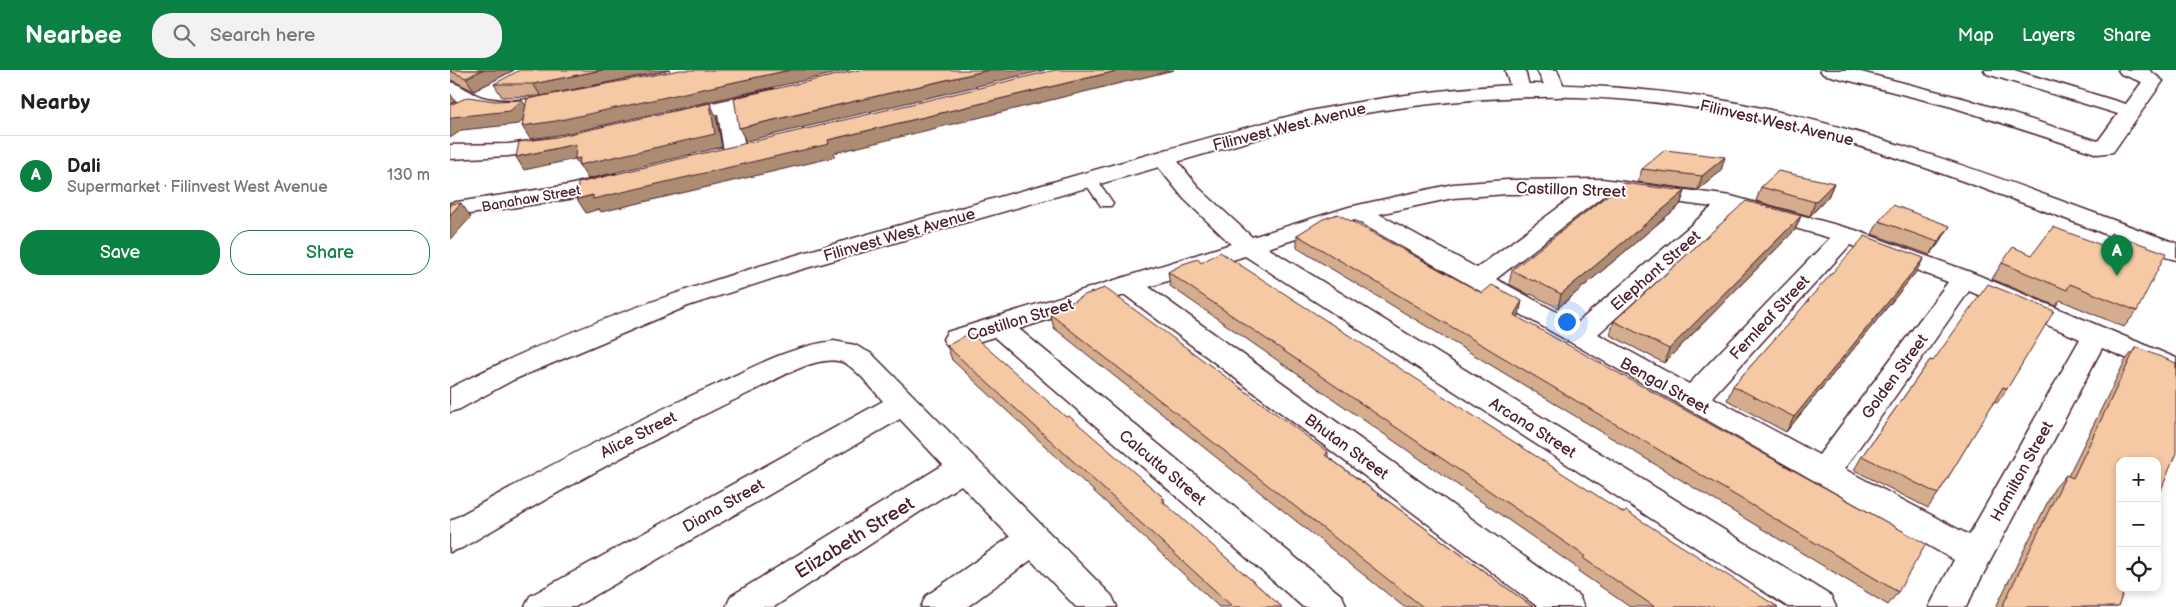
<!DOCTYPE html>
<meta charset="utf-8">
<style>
:root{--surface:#fff;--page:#f2f2f2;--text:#202124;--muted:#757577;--line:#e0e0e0;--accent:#0b8043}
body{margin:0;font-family:"Balsamiq Sans",sans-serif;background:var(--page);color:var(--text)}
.controls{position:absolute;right:15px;bottom:15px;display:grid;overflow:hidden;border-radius:10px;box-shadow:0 2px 8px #0003}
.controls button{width:45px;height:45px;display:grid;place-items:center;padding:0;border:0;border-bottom:1px solid var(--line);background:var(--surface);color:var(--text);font:25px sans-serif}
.you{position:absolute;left:1116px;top:251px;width:18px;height:18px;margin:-12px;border:4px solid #fff;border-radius:50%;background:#1a73e8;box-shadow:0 0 0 8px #1a73e833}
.badge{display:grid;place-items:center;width:32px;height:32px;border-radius:50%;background:var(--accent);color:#fff;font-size:16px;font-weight:700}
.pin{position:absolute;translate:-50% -41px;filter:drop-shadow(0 1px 2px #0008)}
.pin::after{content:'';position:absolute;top:26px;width:18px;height:15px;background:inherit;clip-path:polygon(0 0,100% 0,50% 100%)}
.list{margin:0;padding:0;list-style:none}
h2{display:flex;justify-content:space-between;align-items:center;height:65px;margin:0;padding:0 20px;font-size:21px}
h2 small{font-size:16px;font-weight:400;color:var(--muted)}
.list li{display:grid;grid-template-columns:32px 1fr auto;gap:15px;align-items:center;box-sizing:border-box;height:80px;padding:0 20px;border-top:1px solid var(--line)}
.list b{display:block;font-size:19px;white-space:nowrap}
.list p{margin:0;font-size:16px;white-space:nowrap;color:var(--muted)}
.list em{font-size:16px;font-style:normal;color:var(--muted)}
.actions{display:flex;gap:10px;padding:15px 20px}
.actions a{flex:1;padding:11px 0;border:1px solid var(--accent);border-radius:20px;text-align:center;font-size:18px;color:var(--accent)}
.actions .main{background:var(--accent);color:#fff}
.icon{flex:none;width:28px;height:28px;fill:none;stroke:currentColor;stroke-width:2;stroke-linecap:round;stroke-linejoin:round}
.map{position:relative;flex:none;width:1726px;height:537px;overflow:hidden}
header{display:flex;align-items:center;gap:30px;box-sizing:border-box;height:70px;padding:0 25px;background:var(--accent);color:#fff}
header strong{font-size:24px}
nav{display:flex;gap:28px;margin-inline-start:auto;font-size:18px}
.search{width:350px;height:45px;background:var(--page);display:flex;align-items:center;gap:12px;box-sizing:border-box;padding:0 18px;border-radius:20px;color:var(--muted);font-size:19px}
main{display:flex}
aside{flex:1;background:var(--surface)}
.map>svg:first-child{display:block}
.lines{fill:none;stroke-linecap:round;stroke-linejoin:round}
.service-casing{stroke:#4a1f2b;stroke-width:3}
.minor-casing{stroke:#4a1f2b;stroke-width:3}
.tertiary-casing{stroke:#4a1f2b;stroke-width:3}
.service{fill:#fff;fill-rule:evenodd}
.minor{fill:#fff;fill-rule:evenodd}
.tertiary{fill:#fff;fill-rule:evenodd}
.wall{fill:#d3ad8d;stroke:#4a1f2b}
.shaded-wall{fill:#ac8d73;stroke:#4a1f2b}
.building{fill:#f5c9a4;stroke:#4a1f2b}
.labels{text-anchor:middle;stroke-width:4;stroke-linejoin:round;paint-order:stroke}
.far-street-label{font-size:14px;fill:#4a1f2b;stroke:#fff}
.street-label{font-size:16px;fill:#4a1f2b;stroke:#fff}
.near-street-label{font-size:19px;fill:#4a1f2b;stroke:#fff}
</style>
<header>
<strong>Nearbee</strong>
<div class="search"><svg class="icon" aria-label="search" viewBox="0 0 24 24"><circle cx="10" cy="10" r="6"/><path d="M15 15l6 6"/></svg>Search here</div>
<nav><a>Map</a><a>Layers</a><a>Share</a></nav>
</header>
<main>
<aside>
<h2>Nearby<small></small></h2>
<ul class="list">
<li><span class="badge">A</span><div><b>Dali</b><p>Supermarket · Filinvest West Avenue</p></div><em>130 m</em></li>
</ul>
<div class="actions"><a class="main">Save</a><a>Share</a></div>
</aside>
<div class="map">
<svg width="1726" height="537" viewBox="0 0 1726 537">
<rect width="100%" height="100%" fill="#fff"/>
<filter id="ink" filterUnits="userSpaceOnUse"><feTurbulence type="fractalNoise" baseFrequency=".02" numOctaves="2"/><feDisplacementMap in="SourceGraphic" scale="10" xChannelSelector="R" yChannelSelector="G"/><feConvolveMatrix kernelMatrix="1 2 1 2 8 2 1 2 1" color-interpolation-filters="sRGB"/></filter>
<g filter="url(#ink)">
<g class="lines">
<defs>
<path id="service" d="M 640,106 L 645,107 L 661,130 L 663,133 L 661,136 L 651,136 L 633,110 L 635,107 Z"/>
<g id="minor">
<path d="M 1055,0 L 1075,0 L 1080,20 L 1077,24 L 1070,26 L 1063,24 Z"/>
<path d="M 1087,0 L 1107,0 L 1116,21 L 1113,25 L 1106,27 L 1099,25 Z"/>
<path d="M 1370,0 L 1403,0 L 1516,29 L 1648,71 L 1668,44 L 1537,4 L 1534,0 L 1564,0 L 1676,34 L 1692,12 L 1671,4 L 1668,0 L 1699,0 L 1713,11 L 1663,82 L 1648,84 L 1502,37 L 1373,4 Z"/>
<path d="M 0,12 C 12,15 20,23 32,27 C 58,34 88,28 114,24 L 121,26 L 124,30 L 121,34 C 84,44 34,49 0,27 Z"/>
<path d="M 323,19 L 330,21 L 333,25 L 330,29 L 288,39 L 296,82 L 293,87 L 285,89 L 277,87 L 274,82 L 268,44 L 226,53 L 219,51 L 216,47 L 219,43 Z"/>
<path d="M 103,68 L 111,69 L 114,74 L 111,79 L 58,86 L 0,89 L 0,75 L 58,74 Z"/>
<path d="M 714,82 L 722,84 L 750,119 L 802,167 L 899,137 L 1003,114 L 1057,110 L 1152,109 L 1281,126 L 1405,160 L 1523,203 L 1726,288 L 1726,309 L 1652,278 L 1516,537 L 1479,537 L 1504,490 L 905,150 L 818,178 L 1381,526 L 1386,537 L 1338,537 L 795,186 L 699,217 L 1129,526 L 1134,537 L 1088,537 L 675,225 L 569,259 L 892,526 L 897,537 L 853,537 L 544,267 L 507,278 L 497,276 L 493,269 L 497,262 L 781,174 L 734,129 L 706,94 L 703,89 L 706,84 ZM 1128,123 L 1027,198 L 929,144 L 1003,128 L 1057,124 ZM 1157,123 L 1262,137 L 1127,253 L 1046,209 ZM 1285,141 L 1380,168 L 1239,314 L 1148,264 ZM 1400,175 L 1498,212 L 1369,385 L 1262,327 ZM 1519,221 L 1630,269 L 1519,465 L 1394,399 Z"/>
<path d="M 164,104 L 172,106 L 175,111 L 172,116 L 119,129 L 0,147 L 0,133 L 119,115 Z"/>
<path d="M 384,271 L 405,275 L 422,284 L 662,526 L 667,537 L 626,537 L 581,490 L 517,537 L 471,537 L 476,526 L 560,467 L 511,415 L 324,537 L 276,537 L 281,526 L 493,395 L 450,349 L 125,537 L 75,537 L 80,526 L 433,331 C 423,320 402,292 388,291 C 362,287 326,310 303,321 C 203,368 107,422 12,478 L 0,482 L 0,451 C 87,402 175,355 267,314 C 305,296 342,276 384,271 Z"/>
</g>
<path id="tertiary" d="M 1082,14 C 1150,15 1216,20 1282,32 C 1435,61 1580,120 1726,173 L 1726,190 C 1695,182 1664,167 1634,156 C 1579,135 1525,115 1470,96 C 1360,58 1242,29 1125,27 C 1036,25 950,35 863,53 L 346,201 L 238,236 L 63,310 L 10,339 L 0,342 L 0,318 C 163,234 339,186 514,137 C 629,105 744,70 860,41 C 934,26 1007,17 1082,14 Z"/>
</defs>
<use href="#service" class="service-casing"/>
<use href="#minor" class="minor-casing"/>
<use href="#tertiary" class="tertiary-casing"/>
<use href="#service" class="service"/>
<use href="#minor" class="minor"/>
<use href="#tertiary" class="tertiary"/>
</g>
<g class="wall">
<path d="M 0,0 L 64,0 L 24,21 L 1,10 L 0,11 Z"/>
<path d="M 220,0 L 91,26 L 52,27 L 44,14 Z"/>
<path d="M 1192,99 L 1271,101 L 1248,120 L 1188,112 Z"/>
<path d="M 1384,113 L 1378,127 L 1360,146 L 1306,131 L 1311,117 Z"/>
<path d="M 1235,121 L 1230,135 L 1108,238 L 1081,224 L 1080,225 L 1059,214 L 1062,200 Z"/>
<path d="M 1351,146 L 1345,160 L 1214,293 L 1160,265 L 1164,251 Z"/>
<path d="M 1429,151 L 1492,169 L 1480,185 L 1422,164 Z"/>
<path d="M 1661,163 L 1687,241 L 1674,257 L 1610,230 L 1606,236 L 1542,209 L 1552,193 L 1582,185 L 1653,176 Z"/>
<path d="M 847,165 L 1069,245 L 1068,247 L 1448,522 L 1438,535 L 847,178 Z"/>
<path d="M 751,193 L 1174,443 L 1328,537 L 1180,537 L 1128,501 L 1129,499 L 720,216 L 718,202 Z"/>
<path d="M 1466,202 L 1336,362 L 1277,330 L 1283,316 L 1355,235 L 1358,230 Z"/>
<path d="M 600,244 L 878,382 L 878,387 L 1083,537 L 954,537 L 604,258 Z"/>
<path d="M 497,276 L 616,347 L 714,428 L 715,434 L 832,537 L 769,537 L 502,290 Z"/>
<path d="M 1686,277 L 1707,391 L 1668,537 L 1546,537 L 1604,419 L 1616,405 L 1618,406 L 1675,291 Z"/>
<path d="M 1480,290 L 1557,319 L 1547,333 L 1544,331 L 1488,424 L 1478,438 L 1404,400 L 1412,386 Z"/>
</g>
<g class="shaded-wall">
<path d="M 32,0 L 64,0 L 24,21 L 16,8 Z"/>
<path d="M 152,0 L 220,0 L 91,26 L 83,14 Z"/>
<path d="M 340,0 L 400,0 L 114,64 L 80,69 L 72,56 Z"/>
<path d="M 539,0 L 595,0 L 296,71 L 289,58 Z"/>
<path d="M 671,0 L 724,0 L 384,83 L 385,87 L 151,142 L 149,139 L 136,143 L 127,129 L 378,70 Z"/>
<path d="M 0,23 L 5,31 L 0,35 Z"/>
<path d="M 72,30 L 80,42 L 69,54 L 12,60 L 0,68 L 0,49 L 3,47 Z"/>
<path d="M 260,33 L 266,46 L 272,77 L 138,109 L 125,89 L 74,100 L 66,87 L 126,74 Z"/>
<path d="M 1275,87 L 1271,101 L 1248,120 L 1252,106 Z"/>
<path d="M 1384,113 L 1378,127 L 1360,146 L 1365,132 Z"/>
<path d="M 1235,121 L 1230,135 L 1108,238 L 1111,224 Z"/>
<path d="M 11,133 L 21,147 L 0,170 L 0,145 Z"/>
<path d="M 1351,146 L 1345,160 L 1214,293 L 1219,279 Z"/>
<path d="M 1500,156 L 1492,169 L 1480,185 L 1488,172 Z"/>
<path d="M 1474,188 L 1466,202 L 1336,362 L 1344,347 Z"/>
<path d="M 1072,231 L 1069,245 L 1062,259 L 1064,245 Z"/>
</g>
<g class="building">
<path d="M 0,0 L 32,0 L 16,8 L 0,1 Z"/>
<path d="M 70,0 L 152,0 L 83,14 L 44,14 Z"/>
<path d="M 230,0 L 340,0 L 106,51 L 72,56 L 77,29 Z"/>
<path d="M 409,0 L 539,0 L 289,58 L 284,28 Z"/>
<path d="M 605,0 L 671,0 L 378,70 L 379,74 L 143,129 L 143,125 L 127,129 L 128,113 Z"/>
<path d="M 18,27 L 45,31 L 72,30 L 60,41 L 3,47 L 0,49 L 0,35 Z"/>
<path d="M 260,33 L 265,64 L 129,95 L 130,88 L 125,89 L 126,74 L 66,87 L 69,72 L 106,67 Z"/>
<path d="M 1215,80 L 1275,87 L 1252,106 L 1192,99 Z"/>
<path d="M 1328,101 L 1384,113 L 1365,132 L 1311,117 Z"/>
<path d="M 1173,113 L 1235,121 L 1111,224 L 1084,210 L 1083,211 L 1062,200 Z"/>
<path d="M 1296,131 L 1351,146 L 1219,279 L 1164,251 Z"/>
<path d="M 11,133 L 0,145 L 0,134 Z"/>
<path d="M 1443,135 L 1500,156 L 1488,172 L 1429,151 Z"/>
<path d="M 888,144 L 1032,223 L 1042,215 L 1072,231 L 1064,245 L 1476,474 L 1448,522 L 847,165 L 873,149 Z"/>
<path d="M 1603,157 L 1654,176 L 1661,163 L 1716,183 L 1687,241 L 1620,214 L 1617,220 L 1552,193 L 1563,177 L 1582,185 Z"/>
<path d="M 1415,166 L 1474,188 L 1344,347 L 1283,316 L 1359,230 L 1358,230 Z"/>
<path d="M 770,182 L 1174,443 L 1176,441 L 1328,537 L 1205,537 L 1133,488 L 1135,486 L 718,202 L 733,194 L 748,189 L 751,193 Z"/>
<path d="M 1538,214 L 1604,241 L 1557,319 L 1553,317 L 1488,424 L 1412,386 L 1480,290 L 1483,291 Z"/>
<path d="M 655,218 L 878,382 L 875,385 L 1083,537 L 973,537 L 600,244 L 634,225 Z"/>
<path d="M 520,263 L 616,347 L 619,346 L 714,428 L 711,430 L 832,537 L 783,537 L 497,276 Z"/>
<path d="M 1686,277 L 1726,293 L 1726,383 L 1707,430 L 1707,391 L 1670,391 L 1670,518 L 1675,518 L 1668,537 L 1552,537 L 1616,405 L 1623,408 Z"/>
</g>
</g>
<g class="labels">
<g class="far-street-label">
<text transform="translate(81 128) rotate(-10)" y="5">Banahaw Street</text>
</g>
<g class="street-label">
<text transform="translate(1327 52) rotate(13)" y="6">Filinvest West Avenue</text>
<text transform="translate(839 56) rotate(-14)" y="6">Filinvest West Avenue</text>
<text transform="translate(1121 119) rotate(2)" y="6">Castillon Street</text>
<text transform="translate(449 164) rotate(-16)" y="6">Filinvest West Avenue</text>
<text transform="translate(1205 200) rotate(-41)" y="6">Elephant Street</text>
<text transform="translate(1319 247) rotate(-47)" y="6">Fernleaf Street</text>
<text transform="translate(570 249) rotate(-17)" y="6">Castillon Street</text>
<text transform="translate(1444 306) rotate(-54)" y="6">Golden Street</text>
<text transform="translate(1215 315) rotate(29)" y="6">Bengal Street</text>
<text transform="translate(1083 357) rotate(32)" y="6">Arcana Street</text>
<text transform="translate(188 364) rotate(-27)" y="6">Alice Street</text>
<text transform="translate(897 376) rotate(36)" y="6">Bhutan Street</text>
<text transform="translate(713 397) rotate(40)" y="6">Calcutta Street</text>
<text transform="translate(1571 401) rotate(-61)" y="6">Hamilton Street</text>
<text transform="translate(273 435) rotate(-30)" y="6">Diana Street</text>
</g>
<g class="near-street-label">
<text transform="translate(404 467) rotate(-32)" y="7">Elizabeth Street</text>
</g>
</g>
</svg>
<div class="controls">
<button>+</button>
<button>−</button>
<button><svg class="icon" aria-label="locate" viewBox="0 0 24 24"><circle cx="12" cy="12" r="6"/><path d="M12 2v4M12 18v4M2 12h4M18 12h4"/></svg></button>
</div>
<div class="you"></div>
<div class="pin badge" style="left:1667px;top:206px">A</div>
</div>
</main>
